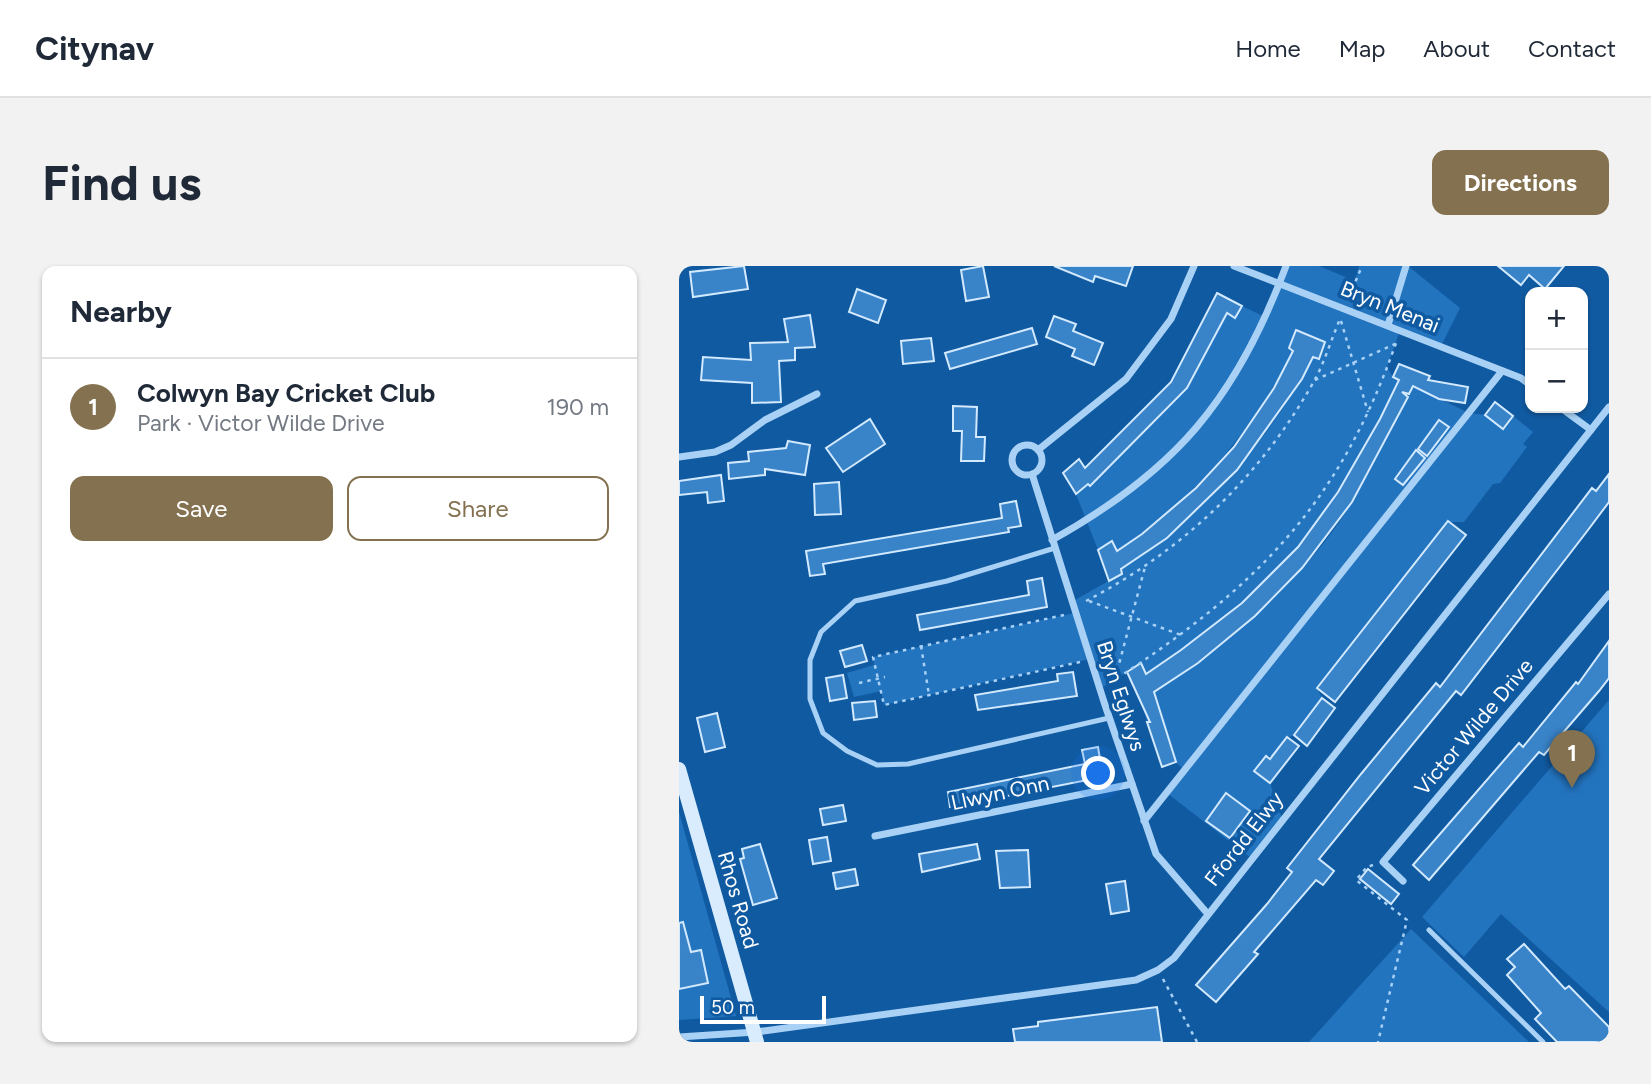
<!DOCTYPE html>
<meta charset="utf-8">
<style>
:root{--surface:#fff;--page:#f2f2f3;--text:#1f2937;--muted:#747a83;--line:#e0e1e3;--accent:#84714f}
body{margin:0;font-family:Figtree,sans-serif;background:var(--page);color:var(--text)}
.controls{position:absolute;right:21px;top:21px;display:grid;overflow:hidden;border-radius:14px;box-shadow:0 2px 5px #0004}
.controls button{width:63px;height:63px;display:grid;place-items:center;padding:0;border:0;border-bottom:2px solid var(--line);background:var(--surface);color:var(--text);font:35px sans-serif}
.scale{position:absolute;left:21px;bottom:18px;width:126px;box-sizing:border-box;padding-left:7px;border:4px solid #fff;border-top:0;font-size:19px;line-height:24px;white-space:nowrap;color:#fff;-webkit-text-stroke:5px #105aa1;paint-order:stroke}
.you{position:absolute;left:420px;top:508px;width:24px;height:24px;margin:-18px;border:5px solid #fff;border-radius:50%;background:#1a73e8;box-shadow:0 0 0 10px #1a73e833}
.badge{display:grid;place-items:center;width:46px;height:46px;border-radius:50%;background:var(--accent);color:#fff;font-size:23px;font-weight:700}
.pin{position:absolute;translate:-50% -58px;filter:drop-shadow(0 2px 4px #0008)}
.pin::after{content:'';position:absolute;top:37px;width:24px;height:21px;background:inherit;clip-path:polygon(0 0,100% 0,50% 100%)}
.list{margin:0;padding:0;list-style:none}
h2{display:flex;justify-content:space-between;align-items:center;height:91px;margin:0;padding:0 28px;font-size:30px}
h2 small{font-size:23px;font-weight:400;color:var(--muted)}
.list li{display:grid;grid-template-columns:46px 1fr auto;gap:21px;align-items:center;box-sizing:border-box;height:98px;padding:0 28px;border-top:2px solid var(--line)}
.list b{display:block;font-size:26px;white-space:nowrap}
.list p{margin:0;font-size:23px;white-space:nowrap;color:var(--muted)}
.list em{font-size:23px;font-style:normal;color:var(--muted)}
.actions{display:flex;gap:14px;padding:21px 28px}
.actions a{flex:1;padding:16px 0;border:2px solid var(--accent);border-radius:14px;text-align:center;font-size:24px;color:var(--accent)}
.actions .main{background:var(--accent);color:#fff}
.map{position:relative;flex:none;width:930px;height:776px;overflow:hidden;border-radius:14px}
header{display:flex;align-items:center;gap:42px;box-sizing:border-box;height:98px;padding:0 35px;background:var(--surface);border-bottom:2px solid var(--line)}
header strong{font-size:33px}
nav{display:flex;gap:38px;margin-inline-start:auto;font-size:24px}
.intro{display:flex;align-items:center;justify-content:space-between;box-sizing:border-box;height:168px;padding:0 42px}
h1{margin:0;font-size:49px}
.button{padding:18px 32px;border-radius:14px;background:var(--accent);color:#fff;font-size:24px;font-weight:700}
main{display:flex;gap:42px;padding:0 42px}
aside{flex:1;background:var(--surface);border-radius:14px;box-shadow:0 2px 5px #0004}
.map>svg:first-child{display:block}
.green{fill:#2374bf}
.building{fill:#3983c8;stroke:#d2e9fe;stroke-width:2}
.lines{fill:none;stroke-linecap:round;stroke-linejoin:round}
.path{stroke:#a8d1f5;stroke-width:2.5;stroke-dasharray:3.5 5;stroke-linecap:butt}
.lane{stroke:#a8d1f5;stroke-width:5}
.street{stroke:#a8d1f5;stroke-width:7}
.secondary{stroke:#d9ecfe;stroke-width:14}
.labels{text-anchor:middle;stroke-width:7;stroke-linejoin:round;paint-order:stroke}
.street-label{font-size:21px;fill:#fff;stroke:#105aa1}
</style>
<header>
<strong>Citynav</strong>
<nav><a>Home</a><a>Map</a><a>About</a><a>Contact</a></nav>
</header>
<div class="intro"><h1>Find us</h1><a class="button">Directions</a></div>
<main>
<aside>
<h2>Nearby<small></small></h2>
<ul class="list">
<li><span class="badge">1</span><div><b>Colwyn Bay Cricket Club</b><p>Park · Victor Wilde Drive</p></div><em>190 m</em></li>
</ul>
<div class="actions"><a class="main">Save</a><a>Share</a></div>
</aside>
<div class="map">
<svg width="930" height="776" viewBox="0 0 930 776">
<rect width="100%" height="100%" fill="#105aa1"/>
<g class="green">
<path d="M 607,0 L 640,0 L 676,15 L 680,0 L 729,0 L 781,42 L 762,80 L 721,64 L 708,101 L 714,111 L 720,114 C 692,172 661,234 618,282 C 574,332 521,371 467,408 L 462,397 L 421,423 L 411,393 L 205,439 L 202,425 L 175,431 L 168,407 L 195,399 L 194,391 L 396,347 L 396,334 L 442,308 L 442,303 C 522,249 589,178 634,91 L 640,92 L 646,76 L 617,64 L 610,82 L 614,85 C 571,169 516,232 438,285 L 433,275 L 419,284 L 397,228 L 409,218 L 412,220 L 508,122 L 548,47 L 556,52 L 563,40 L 586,51 Z"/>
<path d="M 734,120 L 790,147 L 806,149 L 824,163 L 834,150 L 854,166 L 844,178 L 848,181 L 821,217 L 814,218 L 785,256 L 769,256 L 638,422 L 643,432 L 615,469 L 608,472 L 594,490 L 587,490 L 575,505 L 591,517 L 603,552 L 572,592 L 488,527 L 505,504 L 497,496 L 483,452 L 468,456 L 464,440 L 478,434 L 475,426 C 549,376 628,313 674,234 C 696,198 714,158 734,120 Z"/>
<path d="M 930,434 L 930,746 L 822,648 L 785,691 L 743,651 Z"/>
<path d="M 0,546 L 57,750 L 0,754 Z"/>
<path d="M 732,663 L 850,776 L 630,776 Z"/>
</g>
<g class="building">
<path d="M 65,0 L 69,23 L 14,31 L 11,6 Z"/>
<path d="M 304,0 L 310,31 L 287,35 L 282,4 Z"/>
<path d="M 375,0 L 454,0 L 447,20 L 416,10 L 414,16 Z"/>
<path d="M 819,0 L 885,0 L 866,23 L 850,9 L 842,19 Z"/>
<path d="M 178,23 L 207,34 L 199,57 L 170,46 Z"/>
<path d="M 538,27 L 563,40 L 556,52 L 548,47 L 508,122 L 411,220 L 409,218 L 397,228 L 384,207 L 400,193 L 406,202 L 492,116 Z"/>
<path d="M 131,49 L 136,81 L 116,82 L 116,94 L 100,95 L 102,136 L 73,137 L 73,117 L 22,114 L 24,91 L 72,94 L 71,77 L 109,76 L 105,53 Z"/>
<path d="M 375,50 L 397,58 L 394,65 L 424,77 L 415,99 L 393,90 L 396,83 L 367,71 Z"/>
<path d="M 353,62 L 358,78 L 271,103 L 266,87 Z"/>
<path d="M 617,64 L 646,76 L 640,93 L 634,91 L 623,113 L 558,204 L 488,272 L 442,303 L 443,308 L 430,315 L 419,284 L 433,275 L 438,285 L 463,268 L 517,222 L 555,181 L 595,122 L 614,85 L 610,82 Z"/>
<path d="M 252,72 L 255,95 L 224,98 L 222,75 Z"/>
<path d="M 720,98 L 751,110 L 749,114 L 789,121 L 786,137 L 760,133 L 734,120 L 730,128 L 723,126 L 729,131 L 673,236 L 623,302 L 576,350 L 519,397 L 475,426 L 497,496 L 483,501 L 468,456 L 471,456 L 448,406 L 462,397 L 467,408 L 502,384 L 563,337 L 619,281 L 659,226 L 701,153 L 720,114 L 714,111 Z"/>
<path d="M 816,136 L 834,150 L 824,163 L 806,149 Z"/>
<path d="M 274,140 L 298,141 L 297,171 L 306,171 L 305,195 L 282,195 L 283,165 L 274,165 Z"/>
<path d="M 191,153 L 206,178 L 164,206 L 147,182 Z"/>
<path d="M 760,154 L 770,161 L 748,190 L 739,183 Z"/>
<path d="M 109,175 L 131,179 L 126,209 L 86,203 L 86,209 L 50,213 L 49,197 L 70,195 L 69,186 L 107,182 Z"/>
<path d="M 737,184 L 746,192 L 724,219 L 716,213 Z"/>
<path d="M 930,208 L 930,236 L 909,264 L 782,429 L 777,425 L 640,593 L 655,605 L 644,619 L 637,614 L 575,686 L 579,688 L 537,736 L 517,719 L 588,638 L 613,606 L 608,602 L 682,508 L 757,417 L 761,421 L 913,222 L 917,225 Z"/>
<path d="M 42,209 L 45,235 L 29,237 L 28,226 L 0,229 L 0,215 Z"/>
<path d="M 160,216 L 162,248 L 136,249 L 135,218 Z"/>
<path d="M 337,235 L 342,260 L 329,262 L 330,266 L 144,298 L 146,308 L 131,310 L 127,285 L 323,252 L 321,238 Z"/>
<path d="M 769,255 L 787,269 L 656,436 L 638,422 Z"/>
<path d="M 363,312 L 368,341 L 241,364 L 238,349 L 350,329 L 348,315 Z"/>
<path d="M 930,375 L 930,412 L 920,425 L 865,489 L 860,486 L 750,614 L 734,599 L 840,477 L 844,481 L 897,416 L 899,418 Z"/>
<path d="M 183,379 L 188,395 L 166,401 L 161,385 Z"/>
<path d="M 394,406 L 398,430 L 299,444 L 296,429 L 379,415 L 378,408 Z"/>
<path d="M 164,409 L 168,432 L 151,435 L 147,412 Z"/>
<path d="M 643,432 L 656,442 L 628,480 L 615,469 Z"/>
<path d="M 196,435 L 198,451 L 175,454 L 173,437 Z"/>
<path d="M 38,447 L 46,481 L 26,486 L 18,452 Z"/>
<path d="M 608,471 L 620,480 L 591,517 L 575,505 L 587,490 L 591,493 Z"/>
<path d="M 419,481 L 424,511 L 271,541 L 269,526 L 406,498 L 403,484 Z"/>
<path d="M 547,527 L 571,545 L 551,572 L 527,555 Z"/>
<path d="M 164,539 L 167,555 L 144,559 L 141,543 Z"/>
<path d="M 148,571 L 152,595 L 134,598 L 130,574 Z"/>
<path d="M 81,578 L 98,632 L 74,639 L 61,593 L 65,592 L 63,583 Z"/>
<path d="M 298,578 L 301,593 L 243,606 L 240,588 Z"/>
<path d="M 349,584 L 351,621 L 321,622 L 317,585 Z"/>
<path d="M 176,603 L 179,619 L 157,623 L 154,607 Z"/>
<path d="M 689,603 L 720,628 L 712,638 L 681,613 Z"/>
<path d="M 446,615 L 450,645 L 432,648 L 427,618 Z"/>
<path d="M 4,656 L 12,686 L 22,684 L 29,717 L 0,723 L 0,657 Z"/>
<path d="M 845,678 L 886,723 L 890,720 L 930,761 L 930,776 L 878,776 L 856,753 L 862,747 L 828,709 L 836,701 L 828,693 Z"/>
<path d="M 478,741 L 483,776 L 336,776 L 334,763 L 359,760 L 359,756 Z"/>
</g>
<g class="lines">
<g class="path">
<path d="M 670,31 L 683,0"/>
<path d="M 662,55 L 689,146"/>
<path d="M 636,114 L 716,78"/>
<path d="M 407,335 C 503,285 580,212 634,117 C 645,98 652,74 661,53"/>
<path d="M 410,335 L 502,369"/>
<path d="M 385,349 L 194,391 L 205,439 L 401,396"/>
<path d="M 242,380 L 250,429"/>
<path d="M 436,413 L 466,301"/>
<path d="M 180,417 L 206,411"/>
<path d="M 431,417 C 574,324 659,242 717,77"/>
<path d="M 694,599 L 688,601 L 677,614 L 728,654 L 699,776"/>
<path d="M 484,713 L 518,776"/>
</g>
<g class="lane">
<path d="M 376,282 L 268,315 L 176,335 L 142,366 L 131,394 L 131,433 L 144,467 L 168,485 L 198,499 L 229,498 L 430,452"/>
<path d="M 750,664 L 864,776"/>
</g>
<g class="street">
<path d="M 555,0 L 842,112 L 851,119"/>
<path d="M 709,59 L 727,0"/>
<path d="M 882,142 L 912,164"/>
<circle cx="348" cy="194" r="15"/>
<path d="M 359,184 L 447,113 L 492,53 L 515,0"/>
<path d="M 0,191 L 36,186 L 52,179 L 86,154 L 138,128"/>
<path d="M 353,208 L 425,436 L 477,588 L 528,647"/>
<path d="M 373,274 C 497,205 558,132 607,0"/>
<path d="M 465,555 L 823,105"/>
<path d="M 196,570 L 453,518"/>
<path d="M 724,615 L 704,596 L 930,328"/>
<path d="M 0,771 L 77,766 L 457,714 L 479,704 L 495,692 L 930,141"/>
</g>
<path class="secondary" d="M 0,503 L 78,776"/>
</g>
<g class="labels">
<g class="street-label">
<text transform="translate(711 41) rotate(22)" y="7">Bryn Menai</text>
<text transform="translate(442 430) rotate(72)" y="7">Bryn Eglwys</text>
<text transform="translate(795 461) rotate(-50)" y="7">Victor Wilde Drive</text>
<text transform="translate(321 527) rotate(-12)" y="7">Llwyn Onn</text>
<text transform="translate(565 573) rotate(-52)" y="7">Ffordd Elwy</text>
<text transform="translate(59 634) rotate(74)" y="7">Rhos Road</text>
</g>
</g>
</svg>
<div class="controls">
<button>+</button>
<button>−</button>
</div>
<div class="scale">50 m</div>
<div class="you"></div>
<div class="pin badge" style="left:893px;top:522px">1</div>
</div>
</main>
